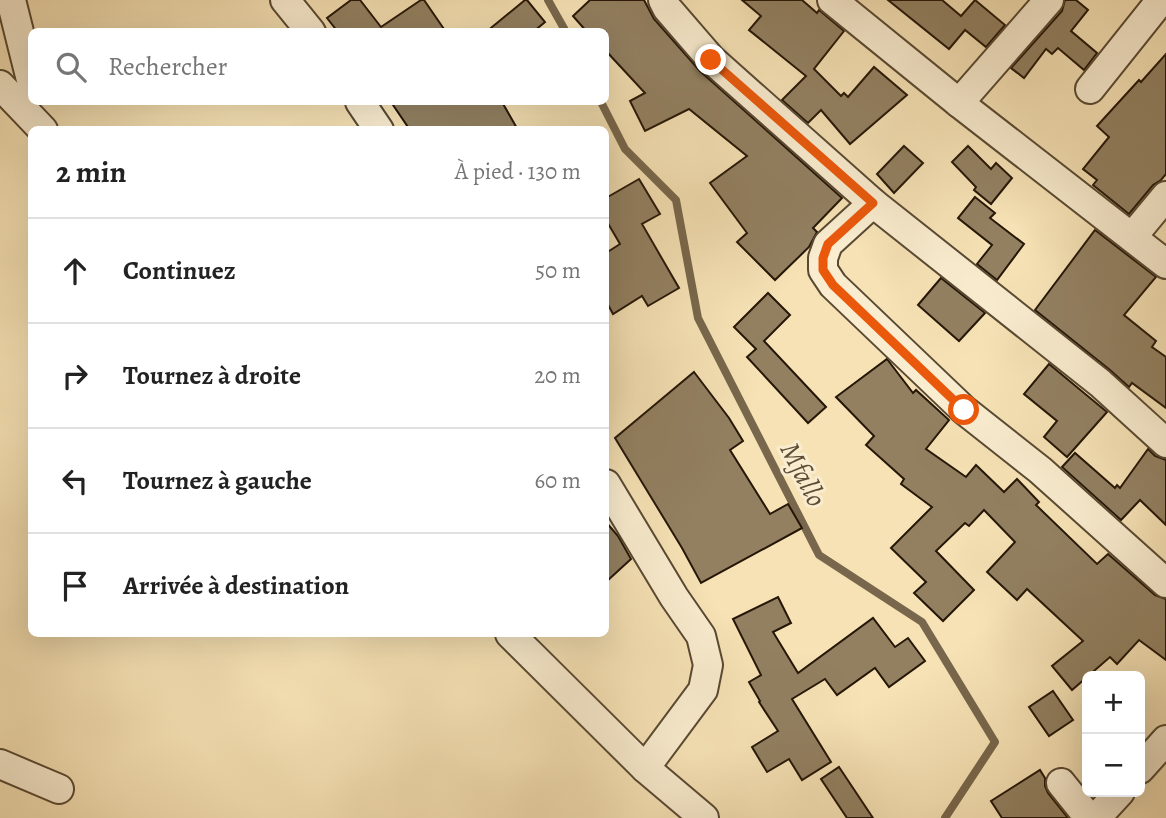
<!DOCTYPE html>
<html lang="fr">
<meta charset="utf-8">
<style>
:root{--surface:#fff;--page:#f6f6f6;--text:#222;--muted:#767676;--line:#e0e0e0}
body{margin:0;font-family:Alegreya,serif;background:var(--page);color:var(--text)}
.controls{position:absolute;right:21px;bottom:21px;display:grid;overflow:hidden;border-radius:10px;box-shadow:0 7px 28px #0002}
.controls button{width:63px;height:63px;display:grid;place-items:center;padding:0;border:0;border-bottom:2px solid var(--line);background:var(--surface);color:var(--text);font:35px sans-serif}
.stop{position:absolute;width:21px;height:21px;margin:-16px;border:5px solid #ea580c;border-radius:50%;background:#fff}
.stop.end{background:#ea580c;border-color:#fff;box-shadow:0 2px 7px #0008}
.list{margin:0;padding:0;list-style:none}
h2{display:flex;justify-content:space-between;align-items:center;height:91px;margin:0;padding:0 28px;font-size:30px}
h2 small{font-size:23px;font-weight:400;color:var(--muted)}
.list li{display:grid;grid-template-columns:46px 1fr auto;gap:21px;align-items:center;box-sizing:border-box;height:105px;padding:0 28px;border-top:2px solid var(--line)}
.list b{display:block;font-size:26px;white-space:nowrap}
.list em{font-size:23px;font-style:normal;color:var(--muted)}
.icon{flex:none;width:38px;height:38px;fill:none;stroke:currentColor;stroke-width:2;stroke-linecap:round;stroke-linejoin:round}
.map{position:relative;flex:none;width:1166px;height:818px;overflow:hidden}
.search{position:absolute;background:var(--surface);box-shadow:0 7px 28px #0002;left:28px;top:28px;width:581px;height:77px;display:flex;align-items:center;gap:18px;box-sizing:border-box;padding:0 24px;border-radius:10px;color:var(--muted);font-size:26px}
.panel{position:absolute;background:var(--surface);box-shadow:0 7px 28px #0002;left:28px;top:126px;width:581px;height:511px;border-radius:10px}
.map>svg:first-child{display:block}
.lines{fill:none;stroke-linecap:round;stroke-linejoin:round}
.stream{stroke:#78674c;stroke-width:8}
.building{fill:#928061;stroke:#251607;stroke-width:2}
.minor-casing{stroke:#594932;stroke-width:32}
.minor{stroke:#f9eccf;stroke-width:28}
.route{stroke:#ea580c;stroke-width:9}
.labels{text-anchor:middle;stroke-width:6;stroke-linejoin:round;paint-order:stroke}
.water-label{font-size:28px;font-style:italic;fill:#5c4c35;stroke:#f9eccf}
</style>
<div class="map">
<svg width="1166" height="818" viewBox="0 0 1166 818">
<rect width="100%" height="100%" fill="#f6e2b5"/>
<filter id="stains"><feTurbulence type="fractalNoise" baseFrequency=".00286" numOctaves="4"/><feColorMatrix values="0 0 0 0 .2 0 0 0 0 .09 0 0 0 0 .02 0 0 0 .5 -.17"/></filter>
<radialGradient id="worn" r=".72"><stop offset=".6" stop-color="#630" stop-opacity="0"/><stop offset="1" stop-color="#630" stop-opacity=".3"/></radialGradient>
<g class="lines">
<g class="stream">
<path d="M 548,0 L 566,32"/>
<path d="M 601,102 L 625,149 L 676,200 L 698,318 L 819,555 L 922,622 L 995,742 L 945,818"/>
</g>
</g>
<g class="building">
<path d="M 351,0 L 360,0 L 381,27 L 421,0 L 424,0 L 446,32 L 338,32 L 327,18 Z"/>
<path d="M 525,0 L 527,0 L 545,22 L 533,32 L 486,32 Z"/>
<path d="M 590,0 L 644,0 L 654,19 L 700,71 L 842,198 L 813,228 L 817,232 L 809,247 L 775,280 L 737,242 L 747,233 L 710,183 L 747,156 L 689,109 L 645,131 L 630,101 L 645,93 L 606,51 L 606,32 L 587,32 L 573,16 Z"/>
<path d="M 742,0 L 802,0 L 817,13 L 819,10 L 844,31 L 814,69 L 841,96 L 844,93 L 848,97 L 874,67 L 907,95 L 850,144 L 821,110 L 808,123 L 782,100 L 806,76 L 749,30 L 761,16 Z"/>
<path d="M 888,0 L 942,0 L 961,16 L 975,0 L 1005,25 L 986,47 L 965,30 L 949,49 Z"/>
<path d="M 1065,0 L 1076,0 L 1088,10 L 1071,31 L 1097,53 L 1084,70 L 1058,48 L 1052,54 L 1046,49 L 1024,78 L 1011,68 L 1062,11 Z"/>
<path d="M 1166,54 L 1166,174 L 1161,180 L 1153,185 L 1129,214 L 1093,185 L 1097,180 L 1083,169 L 1109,137 L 1097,126 L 1139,80 L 1141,82 Z"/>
<path d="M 391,102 L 502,102 L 518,130 L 410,130 Z"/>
<path d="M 904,146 L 923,163 L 894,193 L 877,174 Z"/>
<path d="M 968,146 L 991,169 L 996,163 L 1012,178 L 991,204 L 974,190 L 976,187 L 952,162 Z"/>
<path d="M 639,179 L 660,214 L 642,224 L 679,288 L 648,306 L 642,296 L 613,314 L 606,301 L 606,253 L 620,244 L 606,220 L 606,198 Z"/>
<path d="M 975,197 L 995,213 L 990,218 L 1024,244 L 997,280 L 977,264 L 992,245 L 958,218 Z"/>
<path d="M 1095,230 L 1156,277 L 1124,315 L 1156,341 L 1152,347 L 1166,357 L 1166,408 L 1132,383 L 1129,387 L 1110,370 L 1035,310 Z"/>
<path d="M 941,278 L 985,313 L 959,341 L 918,305 Z"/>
<path d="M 768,293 L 790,315 L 764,341 L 826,407 L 808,423 L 747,357 L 756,349 L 734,327 Z"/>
<path d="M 887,359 L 913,393 L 916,390 L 949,420 L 926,449 L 966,477 L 976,465 L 1004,492 L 1017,479 L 1039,502 L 1036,505 L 1097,564 L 1108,554 L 1155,595 L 1166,599 L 1166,660 L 1139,640 L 1117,664 L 1110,657 L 1072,690 L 1052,666 L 1083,641 L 1027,589 L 1017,600 L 987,572 L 1015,542 L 984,510 L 969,526 L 965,523 L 936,551 L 974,590 L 943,621 L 914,593 L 926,582 L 891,548 L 932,507 L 901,484 L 904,479 L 866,445 L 874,436 L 836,397 Z"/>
<path d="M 1049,364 L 1107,412 L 1067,457 L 1044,437 L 1057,421 L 1024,394 Z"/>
<path d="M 694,372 L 729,418 L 743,441 L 730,450 L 770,514 L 788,504 L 802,528 L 701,583 L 682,548 L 615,438 Z"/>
<path d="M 1148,449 L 1155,456 L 1166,460 L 1166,525 L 1140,500 L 1121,520 L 1062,467 L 1075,453 L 1115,488 L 1117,485 L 1120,488 Z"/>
<path d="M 606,522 L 618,536 L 631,559 L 606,582 Z"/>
<path d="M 778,597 L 791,623 L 773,632 L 798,673 L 873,618 L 895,647 L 908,638 L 925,661 L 889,687 L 875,668 L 837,695 L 825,679 L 792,699 L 831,762 L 802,780 L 789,759 L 767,772 L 752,747 L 778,731 L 759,702 L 760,701 L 749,682 L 761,675 L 733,619 Z"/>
<path d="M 1053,691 L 1073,720 L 1049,736 L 1029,707 Z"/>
<path d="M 839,767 L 873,818 L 847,818 L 821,779 Z"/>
<path d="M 1040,770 L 1045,778 L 1045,786 L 1048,793 L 1068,818 L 1002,818 L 991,801 Z"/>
</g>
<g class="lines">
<defs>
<g id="minor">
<path d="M 11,0 L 32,84"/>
<path d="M 285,0 L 311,32"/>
<path d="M 663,0 L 667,8 L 711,59 L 873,203 L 1100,383 L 1166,443"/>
<path d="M 832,0 L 959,103 L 1166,264"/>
<path d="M 0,85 L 43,130"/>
<path d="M 1090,89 L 1161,0"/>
<path d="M 360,102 L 379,130"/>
<path d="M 959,103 L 1049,0"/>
<path d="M 873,203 L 828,244 L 823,258 L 823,270 L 833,285 L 964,410 L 1040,470 L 1166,583"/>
<path d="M 1132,237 L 1166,196"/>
<path d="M 606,484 L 674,597 L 701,636 L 708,665 L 703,690 L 645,768"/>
<path d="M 510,634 L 645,768 L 704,818"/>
<path d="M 0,764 L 59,789"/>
<path d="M 1140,769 L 1166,740"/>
<path d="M 1061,783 L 1089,818"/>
<path d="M 1096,818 L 1120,792"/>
</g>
</defs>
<use href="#minor" class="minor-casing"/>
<use href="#minor" class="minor"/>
</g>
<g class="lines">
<path class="route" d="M 711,60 L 873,203 L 828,244 L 823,258 L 823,270 L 833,285 L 964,410"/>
</g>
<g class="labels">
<g class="water-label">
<text transform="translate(804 474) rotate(63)" y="10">Mfallo</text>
</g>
</g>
<rect width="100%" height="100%" filter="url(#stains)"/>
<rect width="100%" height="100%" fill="url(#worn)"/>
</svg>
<div class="controls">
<button>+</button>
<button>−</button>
</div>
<div class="stop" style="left:964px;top:410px"></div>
<div class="stop end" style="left:711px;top:60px"></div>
<div class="search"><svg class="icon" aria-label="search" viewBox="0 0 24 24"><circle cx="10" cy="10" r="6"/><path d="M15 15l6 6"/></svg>Rechercher</div>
<section class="panel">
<h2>2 min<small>À pied · 130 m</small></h2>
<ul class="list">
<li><svg class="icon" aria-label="ahead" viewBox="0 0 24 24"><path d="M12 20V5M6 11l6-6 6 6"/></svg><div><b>Continuez</b></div><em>50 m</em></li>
<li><svg class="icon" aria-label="right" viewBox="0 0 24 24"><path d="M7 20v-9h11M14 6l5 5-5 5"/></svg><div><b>Tournez à droite</b></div><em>20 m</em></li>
<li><svg class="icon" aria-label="left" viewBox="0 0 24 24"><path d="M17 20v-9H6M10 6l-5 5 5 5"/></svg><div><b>Tournez à gauche</b></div><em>60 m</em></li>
<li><svg class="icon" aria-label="arrive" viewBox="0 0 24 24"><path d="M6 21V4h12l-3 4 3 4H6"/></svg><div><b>Arrivée à destination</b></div></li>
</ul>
</section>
</div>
